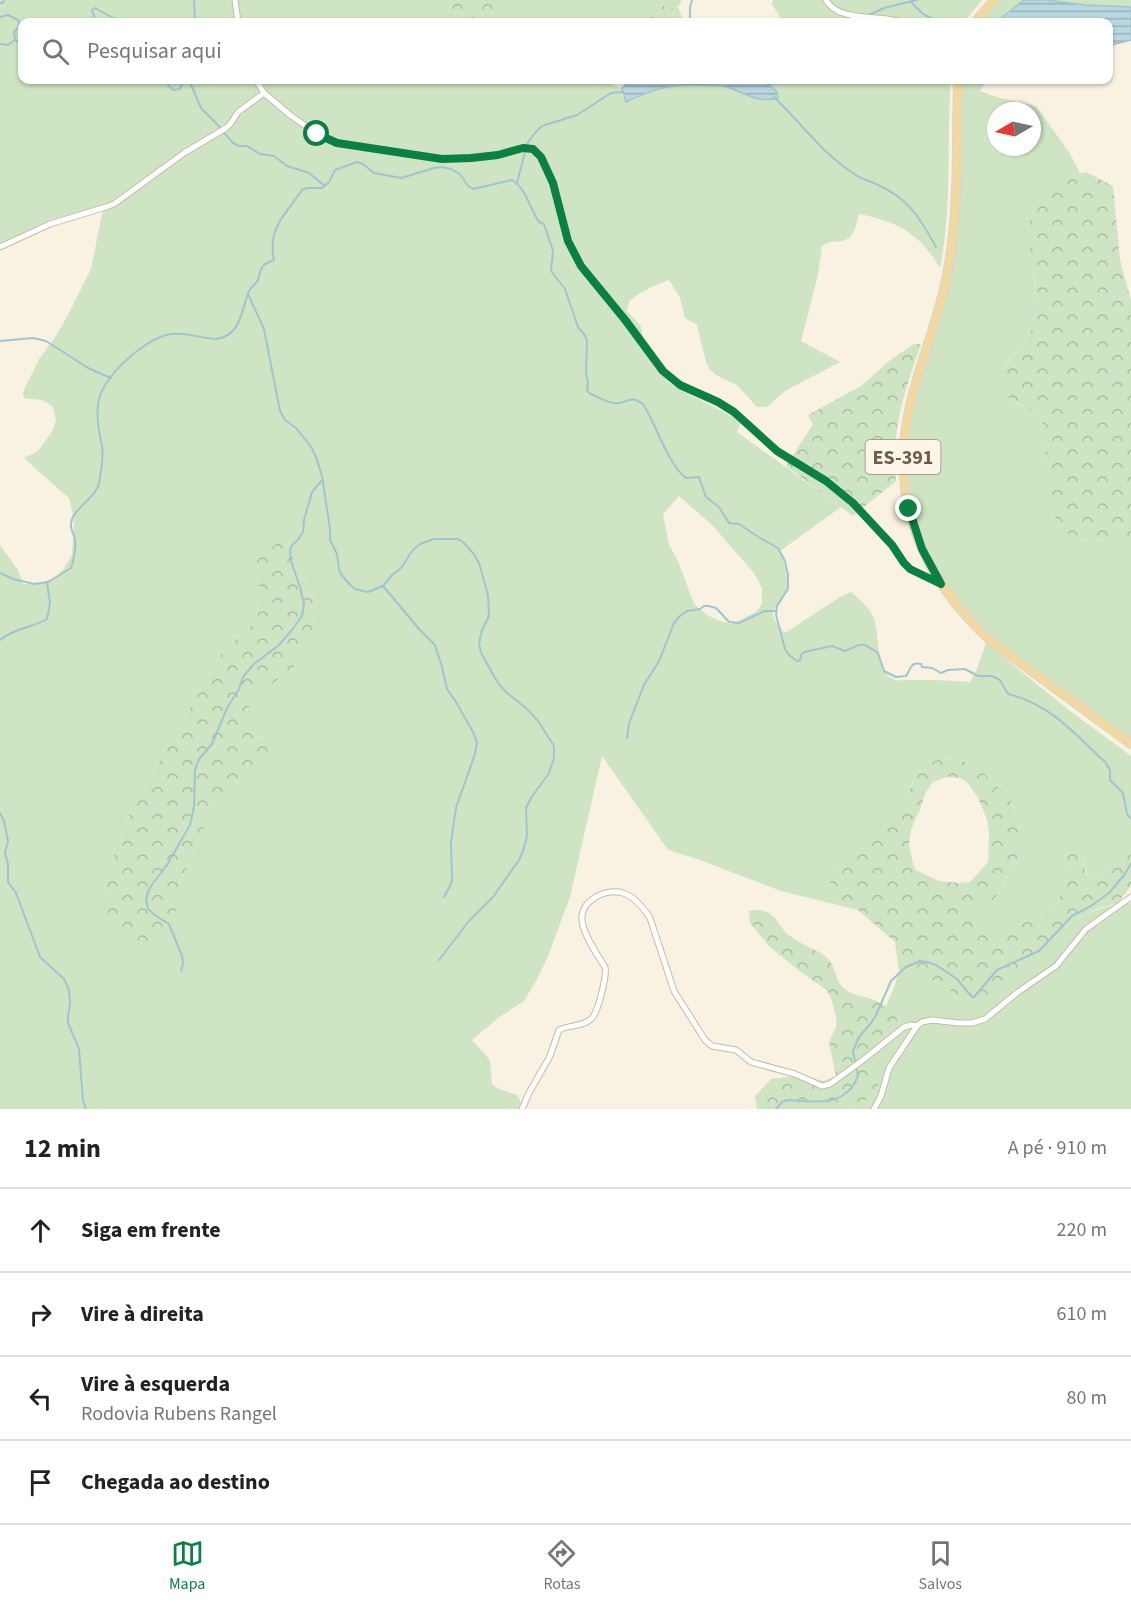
<!DOCTYPE html>
<html lang="pt">
<meta charset="utf-8">
<style>
:root{--surface:#fff;--page:#f2f2f2;--text:#222;--muted:#767676;--line:#e0e0e0;--accent:#0b8043}
body{margin:0;font-family:"Source Sans 3",sans-serif;background:var(--page);color:var(--text)}
.compass{position:absolute;left:987px;top:102px;width:54px;height:54px;border-radius:50%;background:var(--surface);box-shadow:0 2px 4px #0004;rotate:261deg}
.stop{position:absolute;width:18px;height:18px;margin:-14px;border:4px solid #0b8043;border-radius:50%;background:#fff}
.stop.end{background:#0b8043;border-color:#fff;box-shadow:0 2px 6px #0008}
.list{margin:0;padding:0;list-style:none}
h2{display:flex;justify-content:space-between;align-items:center;height:78px;margin:0;padding:0 24px;font-size:26px}
h2 small{font-size:20px;font-weight:400;color:var(--muted)}
.list li{display:grid;grid-template-columns:39px 1fr auto;gap:18px;align-items:center;box-sizing:border-box;height:84px;padding:0 24px;border-top:2px solid var(--line)}
.list b{display:block;font-size:22px;white-space:nowrap}
.list p{margin:0;font-size:20px;white-space:nowrap;color:var(--muted)}
.list em{font-size:20px;font-style:normal;color:var(--muted)}
.icon{flex:none;width:33px;height:33px;fill:none;stroke:currentColor;stroke-width:2;stroke-linecap:round;stroke-linejoin:round}
.map{position:relative;flex:none;width:1131px;height:1109px;overflow:hidden}
.search{position:absolute;background:var(--surface);box-shadow:0 2px 4px #0004;left:18px;right:18px;top:18px;height:66px;display:flex;align-items:center;gap:15px;box-sizing:border-box;padding:0 21px;border-radius:12px;color:var(--muted);font-size:22px}
.sheet{height:414px;background:var(--surface)}
nav{display:flex;justify-content:space-around;align-items:center;box-sizing:border-box;height:84px;border-top:2px solid var(--line);background:var(--surface);font-size:16px;color:var(--muted)}
nav a{display:grid;justify-items:center;gap:3px}
nav .on{color:var(--accent)}
.map>svg:first-child{display:block}
.green{fill:#cee4c3;fill-rule:evenodd}
.forest{fill:url(#forest-crowns);fill-rule:evenodd}
.water{fill:url(#water-rules);stroke:#a1c5d0;stroke-width:1.5}
.lines{fill:none;stroke-linecap:round;stroke-linejoin:round}
.stream{stroke:#a1c5d0;stroke-width:2}
.street-casing{stroke:#c8baab;stroke-width:7}
.primary-casing{stroke:#d9d4d0;stroke-width:10}
.street{stroke:#fff;stroke-width:5}
.primary{stroke:#f1d9a1;stroke-width:8}
.route{stroke:#0b8043;stroke-width:8}
.labels{text-anchor:middle;stroke-width:4.5;stroke-linejoin:round;paint-order:stroke}
.shield{fill:#fdf6e8;stroke:#99897b;stroke-width:1.5}
.shield-label{font-size:20px;font-weight:bold;fill:#6e5a4c}
</style>
<div class="map">
<svg width="1131" height="1109" viewBox="0 0 1131 1109">
<defs>
<pattern id="forest-crowns" width="20" height="18" patternUnits="userSpaceOnUse" patternTransform="scale(1.5)"><rect width="20" height="18" fill="#cee4c3"/><path d="M2 6a3 3 0 1 1 6 0M12 15a3 3 0 1 1 6 0" fill="none" stroke="#abbca1"/></pattern>
<pattern id="water-rules" width="6" height="5" patternUnits="userSpaceOnUse" patternTransform="scale(1.5)"><rect width="6" height="5" fill="#b9d7e0"/><path d="M0 2.5h6" fill="none" stroke="#9bb1b8"/></pattern>
</defs>
<rect width="100%" height="100%" fill="#f9f2e2"/>
<g class="green">
<path d="M 0,0 L 451,0 L 451,6 L 458,22 L 22,22 L 22,80 L 599,80 L 622,88 L 624,98 L 627,102 C 654,89 674,83 704,85 C 710,86 717,85 723,86 C 744,91 755,104 778,98 L 777,92 L 764,80 L 951,80 C 946,142 953,206 940,268 C 919,233 899,222 859,214 C 857,220 856,228 853,233 C 845,246 832,238 822,246 L 818,275 L 801,341 L 840,362 L 785,391 L 767,407 L 757,407 L 738,386 L 718,376 L 710,370 L 706,362 L 697,325 L 685,318 L 680,298 L 669,280 C 655,285 640,292 629,301 L 627,311 L 641,326 L 644,345 L 668,382 L 681,390 L 741,421 L 737,432 L 841,507 L 780,551 C 784,562 789,576 787,588 C 782,609 760,608 785,633 L 840,597 L 851,592 C 859,599 869,607 873,616 C 881,634 873,671 895,680 C 900,681 905,680 909,680 C 929,680 950,680 970,682 L 977,669 L 986,643 L 1070,711 L 1131,756 L 1131,846 C 1128,850 1127,855 1124,859 C 1120,864 1097,876 1091,877 L 1087,874 L 1082,853 L 1079,851 L 1071,851 L 1066,855 C 1066,868 1064,891 1058,901 C 1045,924 1004,928 981,930 L 963,911 L 974,907 L 990,904 L 997,897 L 1019,855 L 1022,827 L 1011,801 L 997,786 L 979,769 L 957,758 L 940,759 L 913,781 L 904,799 L 882,831 L 854,856 L 835,867 L 831,873 L 830,883 L 834,904 L 781,891 L 700,860 L 668,850 L 602,756 L 570,897 L 548,956 L 537,979 L 524,1001 L 498,1018 L 472,1040 L 490,1060 L 492,1084 L 498,1089 L 517,1095 L 520,1100 L 520,1109 L 0,1109 L 0,545 L 18,570 L 23,584 L 37,584 L 54,578 L 63,570 L 72,555 L 74,519 L 69,498 L 38,471 L 24,458 L 38,451 L 52,432 L 56,420 L 53,407 L 42,400 L 24,398 L 23,392 L 39,359 L 54,339 L 69,313 L 91,269 L 102,214 L 105,208 L 101,206 L 47,221 L 0,245 ZM 679,496 L 713,526 L 754,573 L 762,588 L 762,604 L 757,611 L 741,620 L 731,624 L 720,621 L 707,615 L 694,604 L 678,561 L 669,545 L 663,514 ZM 294,563 L 300,575 L 313,593 L 316,605 L 313,627 L 289,672 L 256,695 L 244,716 L 246,729 L 260,738 L 262,773 L 241,778 L 225,791 L 213,808 L 179,885 L 136,949 L 124,941 L 104,898 L 105,882 L 125,823 L 160,760 L 221,654 L 238,637 L 247,631 L 256,618 L 260,592 L 259,582 L 253,564 Z"/>
<path d="M 497,0 L 681,0 L 680,5 L 673,8 L 659,5 L 645,8 L 621,22 L 489,22 Z"/>
<path d="M 773,0 L 982,0 L 964,22 L 783,22 L 772,4 Z"/>
<path d="M 996,0 L 1027,0 L 1023,1 L 996,22 L 976,22 Z"/>
<path d="M 1045,0 L 1131,0 L 1131,7 L 1085,5 Z"/>
<path d="M 961,80 L 987,80 L 980,91 L 1000,98 L 1036,106 L 1069,152 L 1080,173 L 1074,175 L 1039,196 L 1033,274 L 1039,305 L 1037,321 L 1029,334 L 1003,369 L 1014,402 L 1040,416 L 1045,429 L 1047,475 L 1053,513 L 1074,537 L 1090,540 L 1120,538 L 1131,541 L 1131,740 L 999,641 L 979,624 L 949,590 L 935,571 L 915,521 L 904,461 L 906,427 L 945,298 ZM 996,111 L 1032,111 L 1032,147 L 996,147 Z"/>
<path d="M 1131,903 L 1131,1109 L 848,1109 L 877,1094 C 874,1077 874,1067 864,1054 L 867,1048 L 872,1045 L 896,1012 L 886,1006 L 895,985 L 899,970 L 918,972 L 948,989 L 963,1000 C 983,989 1005,980 1024,967 C 1040,957 1052,944 1064,930 C 1082,911 1107,906 1131,903 Z"/>
</g>
<g class="forest">
<path d="M 451,0 L 497,0 L 489,22 L 458,22 L 451,6 Z"/>
<path d="M 659,5 L 673,8 L 678,6 L 683,22 L 621,22 L 645,8 Z"/>
<path d="M 1086,172 L 1113,186 L 1120,260 L 1131,301 L 1131,541 L 1120,538 L 1090,540 L 1074,537 L 1061,530 L 1053,513 L 1047,475 L 1045,429 L 1040,416 L 1010,399 L 1004,391 L 1002,381 L 1003,370 L 1029,334 L 1037,321 L 1039,305 L 1028,242 L 1029,223 L 1039,195 L 1074,175 Z"/>
<path d="M 914,344 L 921,344 C 904,393 891,429 896,481 L 853,516 L 786,466 L 813,424 L 808,415 L 861,386 L 889,361 Z"/>
<path d="M 282,539 L 289,548 L 300,575 L 313,593 L 316,605 L 313,627 L 306,651 L 289,672 L 256,695 L 244,716 L 246,729 C 262,739 270,746 272,766 L 262,773 L 241,778 L 225,791 L 213,808 L 179,885 L 176,915 L 162,942 L 152,950 L 143,951 L 136,949 L 124,941 L 111,921 L 105,905 L 104,898 L 105,882 L 118,843 L 125,823 L 160,760 L 221,654 L 238,637 L 247,631 L 256,618 L 260,592 L 259,582 L 253,564 Z"/>
<path d="M 957,758 L 979,769 L 997,786 L 1011,801 L 1022,827 L 1023,835 L 1019,855 L 997,896 L 990,904 L 974,907 L 964,911 L 981,930 C 1004,928 1045,924 1058,901 C 1064,891 1066,868 1066,855 L 1071,851 L 1079,851 L 1082,853 L 1086,874 L 1092,877 C 1097,876 1120,864 1124,859 C 1127,855 1128,850 1131,846 L 1131,886 L 1116,905 C 1098,906 1079,916 1066,928 C 1058,936 1052,945 1044,952 C 1025,969 1005,983 985,999 L 974,1002 L 963,1000 L 948,989 L 918,972 L 899,970 L 895,942 L 858,910 L 834,904 L 830,883 L 831,873 L 835,867 L 854,856 L 882,831 L 904,799 L 921,767 L 940,759 ZM 947,777 L 960,778 L 968,783 L 978,798 L 987,819 L 989,833 L 988,862 L 970,882 L 959,883 L 939,881 L 916,870 L 913,864 L 909,845 L 911,830 L 916,817 L 919,812 L 926,792 L 933,782 Z"/>
<path d="M 754,910 C 777,910 775,923 789,935 C 800,945 820,950 828,959 C 837,968 835,983 846,990 C 851,994 861,996 868,998 C 878,1001 887,1006 897,1012 C 899,1044 875,1034 864,1054 L 869,1060 L 879,1081 L 877,1094 L 848,1109 L 757,1109 L 755,1096 L 771,1079 L 802,1075 L 823,1081 L 836,1076 L 829,1042 L 836,1027 L 837,1020 L 830,995 L 825,989 L 798,970 L 770,947 L 750,923 L 749,911 Z"/>
</g>
<g class="water">
<path d="M 1027,0 L 1045,0 L 1085,5 L 1131,7 L 1131,40 L 1112,45 L 1109,44 L 1108,22 L 996,22 L 1023,1 Z"/>
<path d="M 631,80 L 764,80 L 777,92 L 778,98 C 755,104 744,91 723,86 C 717,85 710,86 704,85 C 674,83 653,89 626,102 L 622,88 Z"/>
</g>
<g class="lines">
<g class="stream">
<path d="M 194,0 L 195,22"/>
<path d="M 911,2 L 923,14 L 939,22"/>
<path d="M 0,3 L 3,3 L 4,0"/>
<path d="M 869,15 L 884,8 L 917,0"/>
<path d="M 0,17 L 8,15 L 18,20 L 20,26 L 14,32 L 15,40"/>
<path d="M 96,22 L 92,10 L 95,8 L 113,18 L 129,22"/>
<path d="M 690,22 L 690,7 L 692,0"/>
<path d="M 846,22 L 855,21 L 861,19"/>
<path d="M 15,40 L 22,44"/>
<path d="M 0,44 L 8,45 L 15,40"/>
<path d="M 166,80 L 168,85 L 173,90 L 180,89 L 184,80"/>
<path d="M 189,80 L 201,108 L 216,123 L 233,143 L 239,146 L 247,146 L 260,154 L 274,156 L 287,166 L 309,173 L 321,183 L 325,185"/>
<path d="M 766,85 L 787,80"/>
<path d="M 774,97 C 800,122 822,153 853,173 C 860,179 870,181 878,185 C 909,199 920,218 936,247"/>
<path d="M 517,183 L 527,144 L 534,134 L 542,126 L 577,115 L 611,93 L 623,92"/>
<path d="M 248,294 L 264,329 L 280,411 L 285,420 L 296,428 L 312,448 L 317,460 L 322,476 L 330,529 L 330,540 L 337,554 L 339,569 L 341,574 L 350,585 L 355,589 L 368,592 L 383,586 L 392,575 L 402,567 L 410,554 L 414,549 L 420,544 L 434,539 L 458,539 L 463,542 L 473,553 L 479,563 L 488,595 L 489,616 L 482,630 L 479,643 L 481,653 L 498,683 L 507,693 L 527,709 L 538,721 L 554,746 L 554,758 L 549,773 L 531,798 L 526,808 L 527,836 L 523,851 L 519,860 L 493,897 L 469,921 L 439,960"/>
<path d="M 0,341 L 33,338 L 46,341 L 88,368 L 111,378"/>
<path d="M 0,573 L 13,579 L 34,584 L 48,582 L 71,568 C 74,560 77,544 74,536 C 73,532 70,529 71,523 C 73,508 96,498 99,483 C 101,472 104,457 102,446 C 99,433 96,419 98,405 C 100,379 141,342 166,335 C 181,331 200,338 216,339 C 241,336 241,311 249,291 C 251,287 256,284 258,280 C 259,279 258,277 259,276 C 261,266 265,263 274,260 C 267,228 286,214 302,190 L 307,188 L 322,188 L 329,182 L 335,170 L 357,162 L 363,164 L 374,173 L 401,178 L 434,168 L 442,167 L 451,169 L 460,174 L 468,186 L 473,189 L 512,180 C 526,188 530,209 539,222 L 544,224 L 553,251 L 551,271 L 565,289 L 578,327 L 584,334 L 587,340 L 586,373 L 588,383 L 587,390 L 589,393 C 596,396 606,402 613,403 C 626,406 628,393 643,404 C 656,424 667,463 686,478 L 699,477 L 706,497 L 719,507 L 729,523 L 739,524 L 760,538 L 778,548 L 785,561 L 788,575 L 788,589 L 777,606 L 776,615 L 785,649 L 789,655 L 797,661 L 800,661 L 801,655 L 804,652 L 832,646 L 845,651 C 863,644 859,640 878,653 L 884,671 L 896,677 L 906,676 C 911,670 910,661 921,664 L 922,667 L 932,668 L 941,673 L 948,670 L 965,669 L 978,676 L 992,676 L 1000,680 L 1008,694 C 1050,704 1075,734 1105,762 L 1110,770 L 1110,780 L 1123,793 L 1127,814 L 1131,819"/>
<path d="M 383,586 L 420,630 L 435,645 L 442,667 L 447,689 L 456,702 L 473,732 L 477,743 L 475,754 L 456,808 L 451,842 L 452,880 L 450,886 L 444,897"/>
<path d="M 0,640 C 14,628 32,628 47,619 L 50,603 L 47,582"/>
<path d="M 627,738 L 629,723 L 644,685 L 659,661 L 674,623 L 680,616 L 687,611 L 700,609 L 704,606 L 709,606 L 716,608 L 729,622 L 739,623 L 765,611 L 776,611"/>
<path d="M 0,813 L 4,821 L 8,841 L 5,853 L 8,864 L 8,882 L 16,893 L 40,957 L 64,979 L 69,990 L 70,1003 L 68,1017 L 68,1023 L 79,1049 L 83,1101 L 86,1109"/>
<path d="M 181,971 L 183,964 L 182,956 L 169,924 L 156,916 L 148,909 L 146,899 L 148,892 L 151,886 L 167,865 L 190,825 L 194,807 L 195,770 L 197,764 L 200,758 L 212,744 L 227,708 L 239,689 L 243,677 L 254,664 L 279,645 L 292,630 L 302,616 L 304,604 L 300,587 L 291,561 L 290,550 L 292,545 L 298,540 L 303,532 L 304,520 L 312,492 L 322,480"/>
<path d="M 776,1109 L 782,1102 L 787,1100 C 814,1101 845,1109 858,1076 L 853,1051 L 859,1037 L 871,1023 L 876,1015 L 891,981 L 906,967 L 920,961 L 927,962 L 936,965 L 957,979 L 972,997 L 974,997 L 997,970 L 1039,951 L 1072,916 L 1091,906 L 1109,893 L 1125,874 L 1131,863"/>
</g>
<defs>
<g id="street">
<path d="M 235,0 L 238,22"/>
<path d="M 826,0 C 839,23 879,14 901,22"/>
<path d="M 256,80 L 264,93 L 290,115 L 317,134 L 337,143 L 442,159 L 471,158 L 498,155 L 523,148 L 533,149 L 541,157 L 553,183 L 568,241 L 581,266 L 626,321 L 662,371 L 680,385 L 718,402 L 734,412 L 777,451 L 826,481 L 853,503 L 892,545 L 904,563 L 910,569 L 941,584"/>
<path d="M 0,247 L 50,224 L 106,207 L 114,204 L 184,153 L 226,128 L 231,123 L 238,112 L 264,93"/>
<path d="M 522,1109 L 529,1093 L 550,1056 L 559,1030 C 568,1025 581,1027 590,1020 C 598,1015 607,975 605,967 C 597,955 583,934 582,920 C 580,901 605,888 623,893 C 634,896 644,909 650,918 L 674,991 L 705,1040 L 712,1046 L 736,1050 L 751,1062 L 795,1074 L 822,1086 L 830,1084 L 863,1060 L 904,1027 L 911,1025 L 917,1026"/>
<path d="M 874,1109 L 881,1096 L 889,1068 L 917,1026 L 922,1022 L 932,1020 L 958,1023 L 972,1023 L 985,1019 L 1018,992 L 1056,966 L 1086,929 L 1131,897"/>
</g>
<g id="primary">
<path d="M 975,22 L 994,0"/>
<path d="M 958,80 C 956,148 960,217 945,284 C 936,326 919,365 910,406 C 888,500 923,580 993,643 L 1131,744"/>
</g>
</defs>
<use href="#street" class="street-casing"/>
<use href="#primary" class="primary-casing"/>
<use href="#street" class="street"/>
<use href="#primary" class="primary"/>
</g>
<g class="lines">
<path class="route" d="M 317,134 L 337,143 L 442,159 L 471,158 L 498,155 L 523,148 L 533,149 L 541,157 L 553,183 L 568,241 L 581,266 L 626,321 L 663,371 L 680,385 L 718,402 L 734,412 L 777,451 L 826,481 L 853,503 L 892,545 L 904,563 L 910,569 L 941,584 L 922,549 L 909,509"/>
</g>
<g class="labels">
<rect class="shield" x="865.5" y="440" width="75" height="34" rx="4.5"/>
<g class="shield-label">
<text x="903" y="464">ES-391</text>
</g>
</g>
</svg>
<svg class="compass" viewBox="-18 -18 36 36"><path d="M0-13l5 13h-10z" fill="#e53935"/><path d="M0 13l5-13h-10z" fill="#767676"/></svg>
<div class="stop" style="left:317px;top:134px"></div>
<div class="stop end" style="left:909px;top:509px"></div>
<div class="search"><svg class="icon" aria-label="search" viewBox="0 0 24 24"><circle cx="10" cy="10" r="6"/><path d="M15 15l6 6"/></svg>Pesquisar aqui</div>
</div>
<section class="sheet">
<h2>12 min<small>A pé · 910 m</small></h2>
<ul class="list">
<li><svg class="icon" aria-label="ahead" viewBox="0 0 24 24"><path d="M12 20V5M6 11l6-6 6 6"/></svg><div><b>Siga em frente</b></div><em>220 m</em></li>
<li><svg class="icon" aria-label="right" viewBox="0 0 24 24"><path d="M7 20v-9h11M14 6l5 5-5 5"/></svg><div><b>Vire à direita</b></div><em>610 m</em></li>
<li><svg class="icon" aria-label="left" viewBox="0 0 24 24"><path d="M17 20v-9H6M10 6l-5 5 5 5"/></svg><div><b>Vire à esquerda</b><p>Rodovia Rubens Rangel</p></div><em>80 m</em></li>
<li><svg class="icon" aria-label="arrive" viewBox="0 0 24 24"><path d="M6 21V4h12l-3 4 3 4H6"/></svg><div><b>Chegada ao destino</b></div></li>
</ul>
</section>
<nav>
<a class="on"><svg class="icon" aria-label="map" viewBox="0 0 24 24"><path d="M3 6l6-2 6 2 6-2v14l-6 2-6-2-6 2zM9 4v14M15 6v14"/></svg>Mapa</a>
<a><svg class="icon" aria-label="directions" viewBox="0 0 24 24"><path d="M12 3l9 9-9 9-9-9zM9 14v-3h6M13 9l2 2-2 2"/></svg>Rotas</a>
<a><svg class="icon" aria-label="saved" viewBox="0 0 24 24"><path d="M7 4h10v16l-5-4-5 4z"/></svg>Salvos</a>
</nav>
